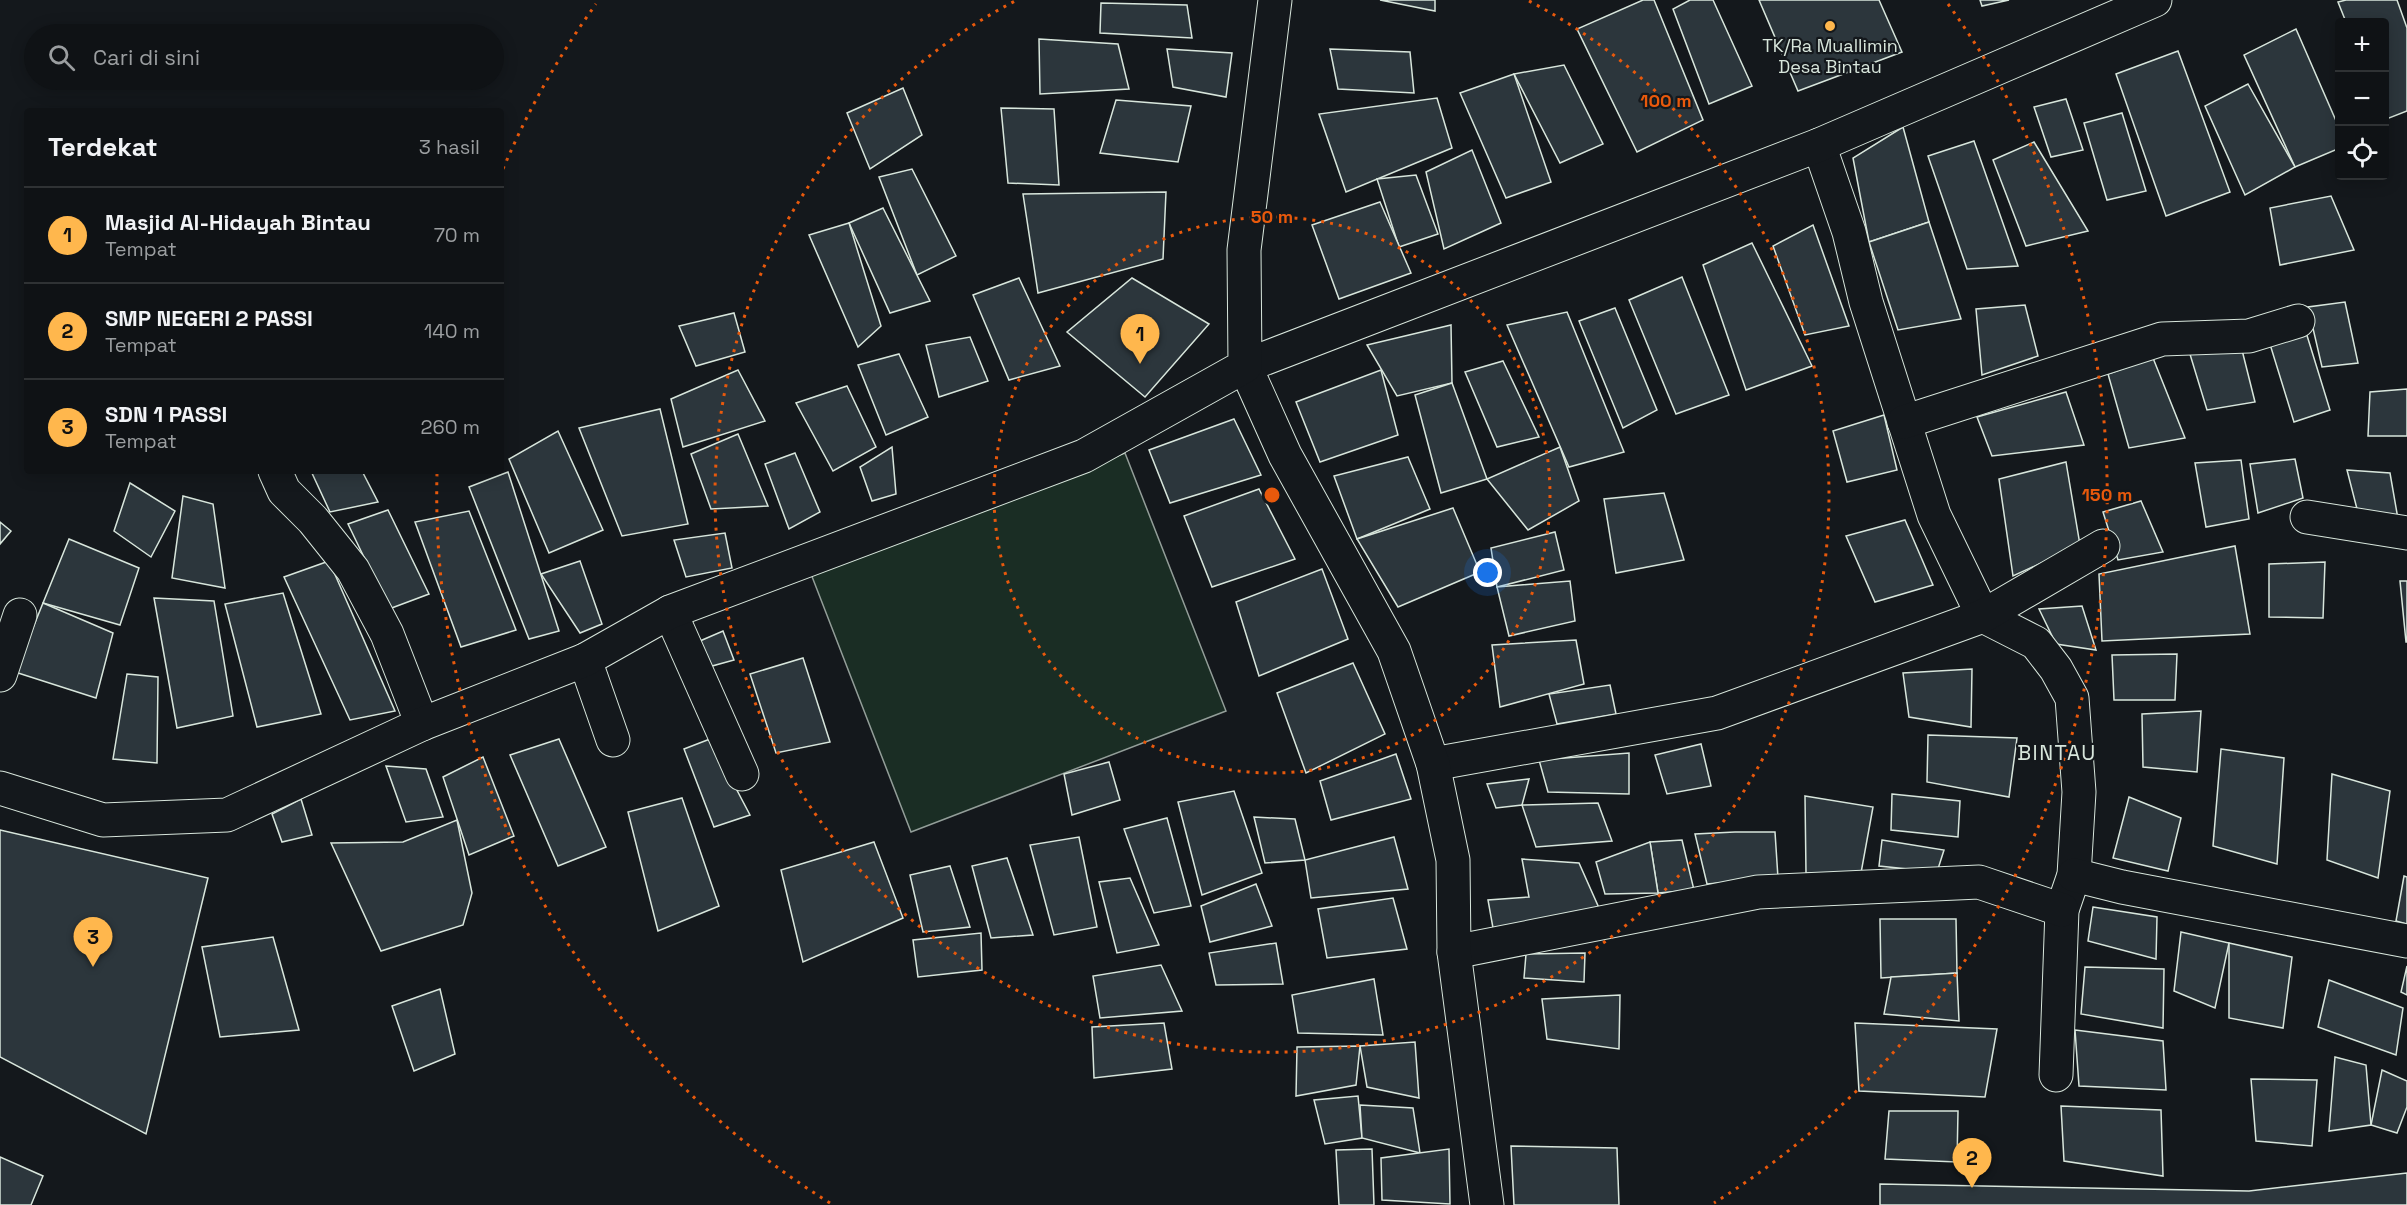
<!DOCTYPE html>
<html lang="id">
<meta charset="utf-8">
<style>
:root{--surface:#0f1215;--page:#1d2022;--text:#f1f3f6;--muted:#9b9ea0;--line:#2f3234;--accent:#ffb74d}
body{margin:0;font-family:"Space Grotesk",sans-serif;background:var(--page);color:var(--text)}
.controls{position:absolute;right:18px;top:18px;display:grid;overflow:hidden;border-radius:6px;box-shadow:0 3px 15px #0003}
.controls button{width:54px;height:54px;display:grid;place-items:center;padding:0;border:0;border-bottom:2px solid var(--line);background:var(--surface);color:var(--text);font:30px sans-serif}
.you{position:absolute;left:1488px;top:573px;width:21px;height:21px;margin:-15px;border:4px solid #fff;border-radius:50%;background:#1a73e8;box-shadow:0 0 0 9px #1a73e833}
.badge{display:grid;place-items:center;width:39px;height:39px;border-radius:50%;background:var(--accent);color:#111;font-size:20px;font-weight:700}
.pin{position:absolute;translate:-50% -50px;filter:drop-shadow(0 2px 3px #0008)}
.pin::after{content:'';position:absolute;top:32px;width:21px;height:18px;background:inherit;clip-path:polygon(0 0,100% 0,50% 100%)}
.list{margin:0;padding:0;list-style:none}
h2{display:flex;justify-content:space-between;align-items:center;height:78px;margin:0;padding:0 24px;font-size:26px}
h2 small{font-size:20px;font-weight:400;color:var(--muted)}
.list li{display:grid;grid-template-columns:39px 1fr auto;gap:18px;align-items:center;box-sizing:border-box;height:96px;padding:0 24px;border-top:2px solid var(--line)}
.list b{display:block;font-size:22px;white-space:nowrap}
.list p{margin:0;font-size:20px;white-space:nowrap;color:var(--muted)}
.list em{font-size:20px;font-style:normal;color:var(--muted)}
.icon{flex:none;width:33px;height:33px;fill:none;stroke:currentColor;stroke-width:2;stroke-linecap:round;stroke-linejoin:round}
.map{position:relative;flex:none;width:2407px;height:1205px;overflow:hidden}
.search{position:absolute;background:var(--surface);box-shadow:0 3px 15px #0003;left:24px;top:24px;width:480px;height:66px;display:flex;align-items:center;gap:15px;box-sizing:border-box;padding:0 21px;border-radius:33px;color:var(--muted);font-size:22px}
.panel{position:absolute;background:var(--surface);box-shadow:0 3px 15px #0003;left:24px;top:108px;width:480px;height:366px;border-radius:6px}
.map>svg:first-child{display:block}
.green{fill:#1a2d24;stroke:#939e99;stroke-width:1.5}
.building{fill:#2c363c;stroke:#d8e6dc;stroke-width:1.5}
.lines{fill:none;stroke-linecap:round;stroke-linejoin:round}
.street-casing{stroke:#d8e6dc;stroke-width:35}
.secondary-casing{stroke:#d8e6dc;stroke-width:35}
.street{stroke:#14181c;stroke-width:33}
.secondary{stroke:#14181c;stroke-width:33}
.ring{fill:none;stroke:#e8590c;stroke-width:3;stroke-dasharray:3 6}
.poi-dot{fill:#ffb74d;stroke:#14181c;stroke-width:2}
.labels{text-anchor:middle;stroke-width:4.5;stroke-linejoin:round;paint-order:stroke}
.poi-label{font-size:18px;fill:#d8e6dc;stroke:#14181c}
.quarter-label{font-size:21px;letter-spacing:1.5px;fill:#d8e6dc;stroke:#14181c}
.centre{fill:#e8590c;stroke:#14181c;stroke-width:3}
.ring-label{font-size:18px;text-anchor:middle;font-weight:bold;fill:#e8590c;stroke:#14181c;stroke-width:4.5;stroke-linejoin:round;paint-order:stroke}
</style>
<div class="map">
<svg width="2407" height="1205" viewBox="0 0 2407 1205">
<rect width="100%" height="100%" fill="#14181c"/>
<path class="green" d="M 1125,453 L 1226,711 L 911,832 L 811,574 Z"/>
<g class="building">
<path d="M 1380,0 L 1435,0 L 1435,11 Z"/>
<path d="M 1643,0 L 1654,0 L 1703,120 L 1637,152 L 1577,29 Z"/>
<path d="M 1690,0 L 1713,0 L 1752,86 L 1709,104 L 1673,9 Z"/>
<path d="M 1759,0 L 1879,0 L 1902,52 L 1798,91 Z"/>
<path d="M 1980,0 L 2009,0 L 1982,6 Z"/>
<path d="M 2346,0 L 2397,0 L 2407,28 L 2407,111 L 2384,120 L 2384,22 L 2346,22 L 2338,2 Z"/>
<path d="M 1101,3 L 1187,5 L 1192,38 L 1100,33 Z"/>
<path d="M 2296,29 L 2340,130 L 2340,148 L 2295,167 L 2244,55 Z"/>
<path d="M 1039,39 L 1118,44 L 1129,89 L 1040,94 Z"/>
<path d="M 1167,49 L 1232,53 L 1226,97 L 1173,87 Z"/>
<path d="M 1330,49 L 1410,52 L 1414,93 L 1338,89 Z"/>
<path d="M 2178,51 L 2230,192 L 2166,216 L 2116,74 Z"/>
<path d="M 1564,65 L 1603,144 L 1560,163 L 1514,74 Z"/>
<path d="M 1514,74 L 1551,182 L 1506,198 L 1460,93 Z"/>
<path d="M 2248,84 L 2295,167 L 2245,195 L 2205,106 Z"/>
<path d="M 903,88 L 922,135 L 870,169 L 847,113 Z"/>
<path d="M 1437,98 L 1452,148 L 1346,192 L 1319,114 Z"/>
<path d="M 2066,99 L 2083,150 L 2051,157 L 2034,107 Z"/>
<path d="M 1116,100 L 1191,106 L 1178,162 L 1100,153 Z"/>
<path d="M 1001,108 L 1054,109 L 1059,185 L 1008,183 Z"/>
<path d="M 2122,113 L 2146,191 L 2107,200 L 2084,123 Z"/>
<path d="M 1903,127 L 1929,222 L 1869,242 L 1853,158 Z"/>
<path d="M 1974,141 L 2018,266 L 1967,269 L 1928,156 Z"/>
<path d="M 2034,142 L 2088,231 L 2026,246 L 1993,160 Z"/>
<path d="M 1472,150 L 1501,223 L 1444,249 L 1426,172 Z"/>
<path d="M 912,169 L 956,256 L 917,275 L 879,177 Z"/>
<path d="M 1416,175 L 1438,234 L 1399,247 L 1377,179 Z"/>
<path d="M 1166,192 L 1163,259 L 1038,293 L 1023,194 Z"/>
<path d="M 2331,196 L 2354,250 L 2280,265 L 2270,208 Z"/>
<path d="M 1380,202 L 1411,273 L 1339,299 L 1312,225 Z"/>
<path d="M 883,208 L 930,301 L 890,313 L 849,223 Z"/>
<path d="M 1929,222 L 1961,319 L 1898,330 L 1869,242 Z"/>
<path d="M 849,223 L 881,326 L 858,347 L 809,235 Z"/>
<path d="M 1813,225 L 1849,326 L 1805,335 L 1773,246 Z"/>
<path d="M 1752,243 L 1812,366 L 1746,390 L 1703,265 Z"/>
<path d="M 1682,277 L 1729,395 L 1676,414 L 1629,300 Z"/>
<path d="M 1019,278 L 1060,366 L 1009,380 L 973,295 Z"/>
<path d="M 1132,278 L 1209,324 L 1145,397 L 1067,332 Z"/>
<path d="M 2345,302 L 2358,363 L 2322,367 L 2308,307 Z"/>
<path d="M 2025,305 L 2038,356 L 1982,375 L 1976,309 Z"/>
<path d="M 1615,308 L 1657,410 L 1623,428 L 1579,321 Z"/>
<path d="M 1567,312 L 1624,452 L 1569,467 L 1507,325 Z"/>
<path d="M 734,313 L 745,352 L 696,366 L 679,326 Z"/>
<path d="M 1451,325 L 1452,383 L 1397,396 L 1367,345 Z"/>
<path d="M 2305,329 L 2330,410 L 2294,422 L 2269,341 Z"/>
<path d="M 970,337 L 988,381 L 939,397 L 926,345 Z"/>
<path d="M 2242,350 L 2255,402 L 2207,410 L 2189,351 Z"/>
<path d="M 899,354 L 928,417 L 886,435 L 858,365 Z"/>
<path d="M 2153,358 L 2185,438 L 2129,448 L 2108,374 Z"/>
<path d="M 1503,361 L 1539,437 L 1497,447 L 1465,372 Z"/>
<path d="M 738,370 L 765,421 L 683,447 L 671,399 Z"/>
<path d="M 1381,370 L 1398,435 L 1320,462 L 1296,402 Z"/>
<path d="M 1452,383 L 1487,479 L 1441,493 L 1415,395 Z"/>
<path d="M 847,386 L 876,447 L 833,471 L 796,403 Z"/>
<path d="M 2407,389 L 2407,436 L 2368,436 L 2370,392 Z"/>
<path d="M 2066,392 L 2084,445 L 1992,456 L 1977,417 Z"/>
<path d="M 660,409 L 688,524 L 622,536 L 579,428 Z"/>
<path d="M 1884,415 L 1897,470 L 1847,482 L 1833,431 Z"/>
<path d="M 1234,419 L 1261,475 L 1170,503 L 1149,450 Z"/>
<path d="M 558,431 L 603,530 L 549,553 L 509,459 Z"/>
<path d="M 738,434 L 768,506 L 711,509 L 691,454 Z"/>
<path d="M 892,447 L 896,494 L 872,501 L 860,467 Z"/>
<path d="M 1560,447 L 1579,501 L 1528,530 L 1487,479 Z"/>
<path d="M 795,453 L 820,512 L 789,529 L 765,464 Z"/>
<path d="M 1408,457 L 1430,509 L 1357,539 L 1334,476 Z"/>
<path d="M 2295,459 L 2303,498 L 2258,513 L 2250,464 Z"/>
<path d="M 2241,460 L 2249,519 L 2206,527 L 2195,463 Z"/>
<path d="M 2066,462 L 2080,545 L 2013,576 L 1999,479 Z"/>
<path d="M 2347,470 L 2390,473 L 2398,519 L 2357,509 Z"/>
<path d="M 311,471 L 362,471 L 378,502 L 330,512 Z"/>
<path d="M 508,472 L 559,631 L 529,639 L 469,487 Z"/>
<path d="M 130,483 L 175,511 L 151,557 L 114,531 Z"/>
<path d="M 1259,489 L 1295,559 L 1212,587 L 1184,516 Z"/>
<path d="M 1664,493 L 1684,560 L 1616,573 L 1604,499 Z"/>
<path d="M 183,496 L 213,504 L 225,588 L 172,578 Z"/>
<path d="M 2141,501 L 2163,552 L 2118,560 L 2103,512 Z"/>
<path d="M 1453,508 L 1480,572 L 1398,607 L 1357,539 Z"/>
<path d="M 388,510 L 429,594 L 389,609 L 348,524 Z"/>
<path d="M 469,511 L 516,630 L 461,647 L 415,522 Z"/>
<path d="M 1905,520 L 1933,585 L 1875,602 L 1846,536 Z"/>
<path d="M 0,522 L 11,531 L 0,544 Z"/>
<path d="M 1555,532 L 1564,570 L 1497,587 L 1491,548 Z"/>
<path d="M 725,533 L 732,568 L 686,577 L 674,540 Z"/>
<path d="M 69,539 L 139,568 L 120,625 L 43,603 Z"/>
<path d="M 2235,546 L 2250,634 L 2102,641 L 2099,574 Z"/>
<path d="M 329,561 L 395,711 L 350,720 L 284,577 Z"/>
<path d="M 580,561 L 602,624 L 580,633 L 541,574 Z"/>
<path d="M 2325,562 L 2323,618 L 2269,617 L 2269,564 Z"/>
<path d="M 1322,569 L 1348,639 L 1259,676 L 1236,602 Z"/>
<path d="M 1570,581 L 1575,621 L 1509,636 L 1497,587 Z"/>
<path d="M 2400,581 L 2407,581 L 2407,642 L 2406,642 Z"/>
<path d="M 283,593 L 321,714 L 257,727 L 225,604 Z"/>
<path d="M 154,598 L 214,601 L 233,716 L 177,728 Z"/>
<path d="M 43,603 L 113,633 L 96,698 L 15,672 Z"/>
<path d="M 2082,606 L 2096,650 L 2056,644 L 2039,609 Z"/>
<path d="M 723,631 L 734,660 L 712,666 L 700,641 Z"/>
<path d="M 1576,640 L 1584,684 L 1500,707 L 1492,645 Z"/>
<path d="M 2177,654 L 2175,700 L 2114,700 L 2112,655 Z"/>
<path d="M 803,658 L 830,742 L 776,753 L 750,674 Z"/>
<path d="M 1353,663 L 1385,734 L 1306,773 L 1277,693 Z"/>
<path d="M 1972,669 L 1971,727 L 1909,717 L 1903,673 Z"/>
<path d="M 127,674 L 158,677 L 157,763 L 113,759 Z"/>
<path d="M 1610,685 L 1616,714 L 1557,724 L 1549,694 Z"/>
<path d="M 2201,711 L 2197,772 L 2143,767 L 2142,714 Z"/>
<path d="M 1928,735 L 2017,738 L 2009,797 L 1927,782 Z"/>
<path d="M 559,739 L 606,847 L 558,866 L 510,755 Z"/>
<path d="M 710,739 L 750,815 L 714,827 L 684,749 Z"/>
<path d="M 1701,744 L 1711,786 L 1667,794 L 1655,755 Z"/>
<path d="M 2221,749 L 2284,758 L 2277,864 L 2213,846 Z"/>
<path d="M 1629,753 L 1629,794 L 1548,792 L 1539,760 Z"/>
<path d="M 1396,754 L 1411,799 L 1331,820 L 1320,781 Z"/>
<path d="M 483,757 L 514,836 L 469,855 L 443,777 Z"/>
<path d="M 1109,762 L 1120,800 L 1072,815 L 1064,774 Z"/>
<path d="M 386,766 L 426,769 L 443,817 L 406,822 Z"/>
<path d="M 2332,774 L 2390,791 L 2378,878 L 2327,860 Z"/>
<path d="M 1529,779 L 1522,805 L 1496,808 L 1487,784 Z"/>
<path d="M 1234,791 L 1262,873 L 1202,895 L 1178,802 Z"/>
<path d="M 1892,794 L 1960,801 L 1958,837 L 1891,830 Z"/>
<path d="M 1805,796 L 1873,807 L 1861,873 L 1806,873 Z"/>
<path d="M 2129,797 L 2181,818 L 2168,871 L 2113,858 Z"/>
<path d="M 682,798 L 719,906 L 658,931 L 628,812 Z"/>
<path d="M 301,799 L 312,835 L 282,842 L 272,814 Z"/>
<path d="M 1598,803 L 1612,841 L 1536,847 L 1522,805 Z"/>
<path d="M 1254,817 L 1295,819 L 1305,860 L 1265,863 Z"/>
<path d="M 1167,818 L 1191,906 L 1154,913 L 1124,829 Z"/>
<path d="M 457,820 L 472,893 L 463,925 L 381,951 L 331,843 L 403,842 Z"/>
<path d="M 0,830 L 208,878 L 146,1134 L 0,1057 Z"/>
<path d="M 1735,832 L 1775,832 L 1778,878 L 1707,884 L 1695,834 Z"/>
<path d="M 1079,837 L 1097,927 L 1054,935 L 1030,845 Z"/>
<path d="M 1394,837 L 1408,889 L 1311,898 L 1305,860 Z"/>
<path d="M 1682,840 L 1694,890 L 1658,893 L 1650,842 Z"/>
<path d="M 1882,840 L 1944,850 L 1937,872 L 1879,866 Z"/>
<path d="M 874,842 L 903,918 L 803,962 L 781,870 Z"/>
<path d="M 1650,842 L 1658,893 L 1605,894 L 1596,862 Z"/>
<path d="M 1007,858 L 1033,935 L 991,938 L 972,866 Z"/>
<path d="M 1522,859 L 1579,863 L 1599,908 L 1493,928 L 1488,900 L 1529,897 Z"/>
<path d="M 950,866 L 970,927 L 923,932 L 910,875 Z"/>
<path d="M 2404,876 L 2407,877 L 2407,924 L 2396,921 Z"/>
<path d="M 1130,878 L 1159,945 L 1117,953 L 1099,882 Z"/>
<path d="M 1256,884 L 1272,926 L 1210,942 L 1201,906 Z"/>
<path d="M 1393,898 L 1407,949 L 1327,958 L 1318,909 Z"/>
<path d="M 2093,907 L 2157,917 L 2156,959 L 2088,941 Z"/>
<path d="M 1880,919 L 1956,919 L 1957,973 L 1881,978 Z"/>
<path d="M 2181,932 L 2229,943 L 2215,1008 L 2174,991 Z"/>
<path d="M 981,933 L 982,970 L 918,977 L 913,940 Z"/>
<path d="M 273,937 L 299,1030 L 220,1037 L 202,947 Z"/>
<path d="M 1276,943 L 1283,984 L 1216,985 L 1209,953 Z"/>
<path d="M 2229,943 L 2292,957 L 2283,1028 L 2229,1018 Z"/>
<path d="M 1585,953 L 1584,982 L 1524,978 L 1526,954 Z"/>
<path d="M 1161,965 L 1182,1011 L 1100,1018 L 1093,976 Z"/>
<path d="M 2407,966 L 2407,995 L 2401,992 Z"/>
<path d="M 2085,967 L 2164,969 L 2163,1028 L 2081,1014 Z"/>
<path d="M 1957,973 L 1959,1021 L 1884,1014 L 1891,977 Z"/>
<path d="M 1374,979 L 1383,1035 L 1298,1033 L 1292,995 Z"/>
<path d="M 2329,980 L 2403,1008 L 2396,1055 L 2318,1027 Z"/>
<path d="M 440,989 L 455,1054 L 414,1071 L 392,1006 Z"/>
<path d="M 1620,995 L 1619,1049 L 1547,1039 L 1542,999 Z"/>
<path d="M 1164,1023 L 1172,1069 L 1094,1078 L 1092,1027 Z"/>
<path d="M 1855,1023 L 1997,1029 L 1985,1097 L 1859,1091 Z"/>
<path d="M 2075,1030 L 2163,1041 L 2166,1090 L 2079,1086 Z"/>
<path d="M 1415,1042 L 1419,1098 L 1367,1087 L 1360,1046 Z"/>
<path d="M 1360,1046 L 1356,1085 L 1296,1096 L 1297,1047 Z"/>
<path d="M 2335,1057 L 2366,1065 L 2371,1125 L 2329,1131 Z"/>
<path d="M 2382,1070 L 2407,1081 L 2407,1107 L 2397,1133 L 2371,1125 Z"/>
<path d="M 2251,1079 L 2317,1080 L 2312,1146 L 2256,1141 Z"/>
<path d="M 1358,1096 L 1362,1138 L 1325,1144 L 1314,1100 Z"/>
<path d="M 1360,1105 L 1413,1108 L 1420,1153 L 1362,1138 Z"/>
<path d="M 2061,1106 L 2161,1110 L 2163,1176 L 2064,1161 Z"/>
<path d="M 1889,1111 L 1958,1111 L 1957,1162 L 1885,1159 Z"/>
<path d="M 1511,1146 L 1617,1148 L 1619,1205 L 1514,1205 Z"/>
<path d="M 1372,1149 L 1374,1205 L 1339,1205 L 1336,1150 Z"/>
<path d="M 1449,1149 L 1450,1204 L 1382,1200 L 1381,1158 Z"/>
<path d="M 0,1157 L 43,1176 L 31,1205 L 0,1205 Z"/>
<path d="M 2407,1173 L 2407,1205 L 1880,1205 L 1880,1184 L 2249,1191 Z"/>
</g>
<g class="lines">
<defs>
<g id="street">
<path d="M 1819,145 L 1849,232 L 1866,302 L 1934,515 L 1983,616 L 2036,643 L 2056,669 L 2072,698 L 2079,792 L 2074,875 L 2062,910 L 2056,1075"/>
<path d="M 1904,422 L 2162,339 L 2249,336 L 2298,321"/>
<path d="M 275,471 L 284,491 L 313,520 L 353,570 L 387,634 L 422,724"/>
<path d="M 2307,517 L 2407,533"/>
<path d="M 670,612 L 742,774"/>
<path d="M 585,660 L 613,740"/>
<path d="M 0,675 L 20,615"/>
<path d="M 1433,764 L 1717,713 L 1983,616 L 2103,546"/>
<path d="M 2074,875 L 2122,887 L 2407,941"/>
<path d="M 1454,952 L 1758,892 L 1979,882 L 2062,910"/>
<path d="M 1487,1205 L 1454,952 L 1453,860 L 1433,764 L 1394,651 L 1285,455 L 1245,366 L 1819,145 L 2155,0"/>
</g>
<path id="secondary" d="M 0,788 L 103,820 L 227,815 L 422,724 L 585,660 L 670,612 L 1084,456 L 1245,366 L 1244,250 L 1275,0"/>
</defs>
<use href="#street" class="street-casing"/>
<use href="#secondary" class="secondary-casing"/>
<use href="#street" class="street"/>
<use href="#secondary" class="secondary"/>
</g>
<g class="ring">
<circle cx="1272" cy="495" r="278"/>
<path d="M1529 1A557 557 0 1 1 1015 1"/>
<path d="M830 1203A835 835 0 0 1 437 473M503 169A835 835 0 0 1 596 4M1948 4A835 835 0 0 1 1714 1203"/>
</g>
<circle class="poi-dot" cx="1830" cy="26" r="6"/>
<g class="labels">
<g class="poi-label">
<text x="1830" y="52">TK/Ra Muallimin<tspan x="1830" dy="21">Desa Bintau</tspan></text>
</g>
<g class="quarter-label">
<text x="2057" y="760">BINTAU</text>
</g>
</g>
<circle cx="1272" cy="495" r="9" class="centre"/>
<g class="ring-label">
<text x="1666" y="107">100 m</text>
<text x="1272" y="223">50 m</text>
<text x="2107" y="501">150 m</text>
</g>
</svg>
<div class="controls">
<button>+</button>
<button>−</button>
<button><svg class="icon" aria-label="locate" viewBox="0 0 24 24"><circle cx="12" cy="12" r="6"/><path d="M12 2v4M12 18v4M2 12h4M18 12h4"/></svg></button>
</div>
<div class="you"></div>
<div class="pin badge" style="left:1140px;top:364px">1</div>
<div class="pin badge" style="left:1972px;top:1188px">2</div>
<div class="pin badge" style="left:93px;top:967px">3</div>
<div class="search"><svg class="icon" aria-label="search" viewBox="0 0 24 24"><circle cx="10" cy="10" r="6"/><path d="M15 15l6 6"/></svg>Cari di sini</div>
<section class="panel">
<h2>Terdekat<small>3 hasil</small></h2>
<ul class="list">
<li><span class="badge">1</span><div><b>Masjid Al-Hidayah Bintau</b><p>Tempat</p></div><em>70 m</em></li>
<li><span class="badge">2</span><div><b>SMP NEGERI 2 PASSI</b><p>Tempat</p></div><em>140 m</em></li>
<li><span class="badge">3</span><div><b>SDN 1 PASSI</b><p>Tempat</p></div><em>260 m</em></li>
</ul>
</section>
</div>
